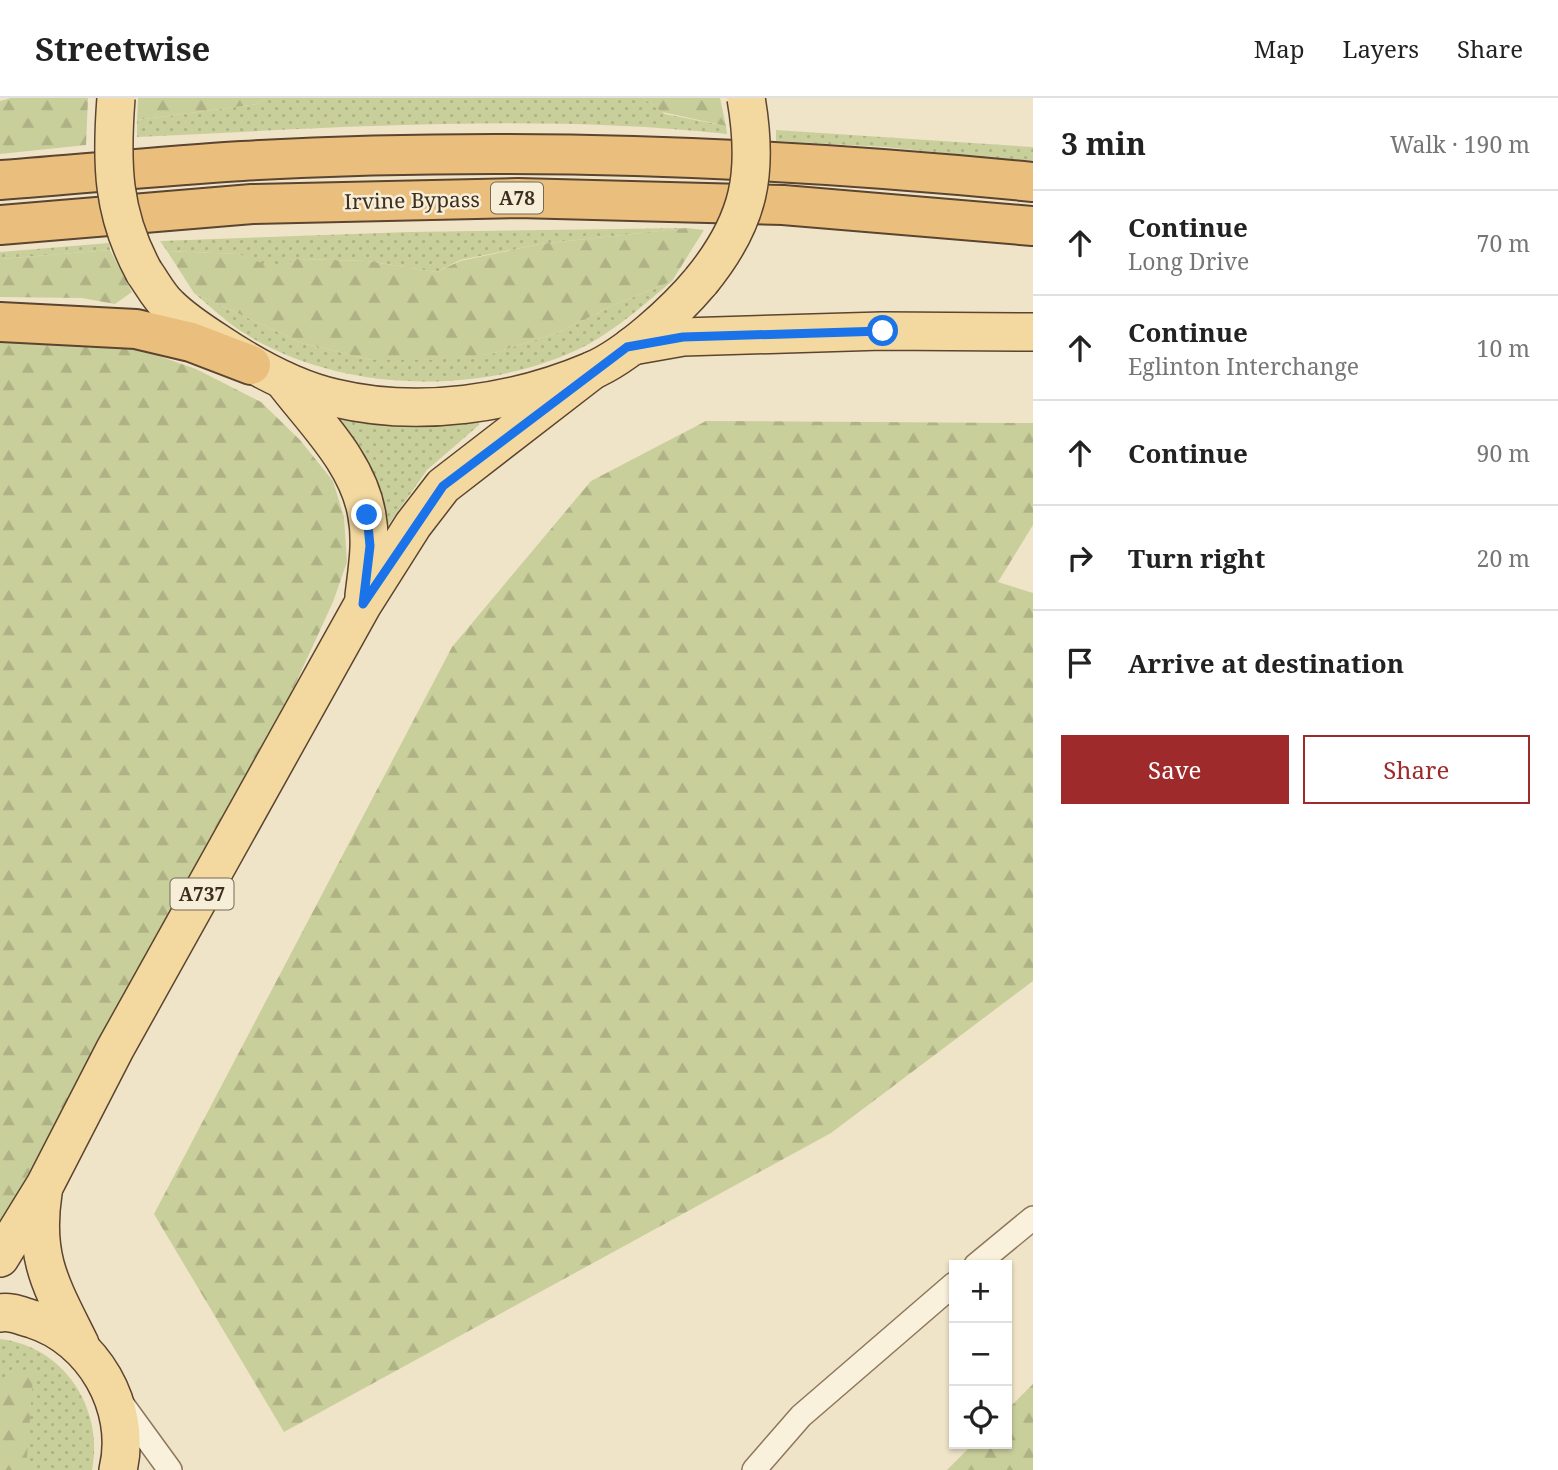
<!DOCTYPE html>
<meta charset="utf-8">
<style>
:root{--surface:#fff;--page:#f2f2f2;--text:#222;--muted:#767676;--line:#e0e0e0;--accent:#9e2a2b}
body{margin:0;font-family:"Noto Serif",serif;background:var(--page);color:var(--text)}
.controls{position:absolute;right:21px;bottom:21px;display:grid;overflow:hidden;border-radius:0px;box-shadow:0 2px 5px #0004}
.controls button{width:63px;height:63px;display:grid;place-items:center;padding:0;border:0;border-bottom:2px solid var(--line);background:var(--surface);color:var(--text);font:35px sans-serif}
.stop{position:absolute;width:21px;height:21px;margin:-16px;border:5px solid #1a73e8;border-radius:50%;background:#fff}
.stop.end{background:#1a73e8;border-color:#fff;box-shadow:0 2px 7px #0008}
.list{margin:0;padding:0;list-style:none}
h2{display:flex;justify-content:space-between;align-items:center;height:91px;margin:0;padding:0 28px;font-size:30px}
h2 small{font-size:23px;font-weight:400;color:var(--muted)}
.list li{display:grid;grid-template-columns:46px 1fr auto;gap:21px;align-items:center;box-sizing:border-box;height:105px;padding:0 28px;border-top:2px solid var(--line)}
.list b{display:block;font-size:26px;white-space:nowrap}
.list p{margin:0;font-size:23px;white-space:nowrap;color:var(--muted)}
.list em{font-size:23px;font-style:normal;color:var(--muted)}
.actions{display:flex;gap:14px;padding:21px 28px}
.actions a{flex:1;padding:16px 0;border:2px solid var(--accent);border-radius:0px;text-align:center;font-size:24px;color:var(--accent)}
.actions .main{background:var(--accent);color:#fff}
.icon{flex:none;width:38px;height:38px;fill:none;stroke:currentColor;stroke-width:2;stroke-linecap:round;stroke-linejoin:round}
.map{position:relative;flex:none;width:1033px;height:1372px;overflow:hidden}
header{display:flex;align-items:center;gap:42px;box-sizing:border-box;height:98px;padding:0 35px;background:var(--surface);border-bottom:2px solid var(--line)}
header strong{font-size:33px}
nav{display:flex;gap:38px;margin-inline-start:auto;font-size:24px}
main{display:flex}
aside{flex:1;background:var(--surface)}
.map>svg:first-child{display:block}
.grass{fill:url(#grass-dots)}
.forest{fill:url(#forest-firs)}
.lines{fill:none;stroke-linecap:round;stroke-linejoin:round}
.minor-casing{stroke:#8d765c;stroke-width:26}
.primary-casing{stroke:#5b4430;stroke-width:40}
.trunk-casing{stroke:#5b4430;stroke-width:42}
.minor{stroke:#faf1dc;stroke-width:23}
.primary{stroke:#f3d9a0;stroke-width:37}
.trunk{stroke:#eabe7c;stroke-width:38}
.primary-bridge-casing{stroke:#5b4430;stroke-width:40;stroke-linecap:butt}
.primary-bridge{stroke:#f3d9a0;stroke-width:37}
.route{stroke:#1a73e8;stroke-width:9}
.labels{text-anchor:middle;stroke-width:5;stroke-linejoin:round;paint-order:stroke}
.shield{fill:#f7eed8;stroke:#756857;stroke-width:2}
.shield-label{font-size:19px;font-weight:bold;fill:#3d2e20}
.street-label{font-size:21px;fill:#3d2e20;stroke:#f7eed8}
</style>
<header>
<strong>Streetwise</strong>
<nav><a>Map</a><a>Layers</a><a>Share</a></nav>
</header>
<main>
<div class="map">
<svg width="1033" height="1372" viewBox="0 0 1033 1372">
<defs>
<pattern id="grass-dots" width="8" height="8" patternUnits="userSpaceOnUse" patternTransform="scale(1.75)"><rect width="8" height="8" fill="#c9cf9b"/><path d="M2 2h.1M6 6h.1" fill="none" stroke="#aeb285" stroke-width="1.8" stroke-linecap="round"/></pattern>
<pattern id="forest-firs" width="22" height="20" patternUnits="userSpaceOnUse" patternTransform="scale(1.75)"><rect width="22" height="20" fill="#c9cf9b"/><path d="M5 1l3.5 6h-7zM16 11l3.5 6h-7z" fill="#aeb285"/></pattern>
</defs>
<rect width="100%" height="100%" fill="#f0e4c8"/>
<g class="grass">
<path d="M 265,0 L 643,0 L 665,16 L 726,28 L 727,36 C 532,15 332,30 137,39 L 137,22 L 257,6 Z"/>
<path d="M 776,32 L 1033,49 L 1033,64 L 885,49 L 776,43 Z"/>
<path d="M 687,130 L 540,146 L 460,162 L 437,174 L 367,163 L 297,161 L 275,171 L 238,156 L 167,153 L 160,143 L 409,134 Z"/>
<path d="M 109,145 L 110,152 L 0,161 L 0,154 Z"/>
<path d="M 672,183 C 645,206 618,230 587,247 C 486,299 340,296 244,235 C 226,224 210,208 194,195 L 302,245 L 371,262 L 491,256 L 557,235 L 612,208 Z"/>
<path d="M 334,313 L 477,319 L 479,327 L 427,372 L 389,426 L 385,424 C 377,380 358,349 334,313 Z"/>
<path d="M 0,1241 C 64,1248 104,1311 92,1372 L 0,1372 Z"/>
</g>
<g class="forest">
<path d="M 11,0 L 88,0 L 86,47 L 0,56 L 0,3 Z"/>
<path d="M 138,0 L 265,0 L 257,6 L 137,22 Z"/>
<path d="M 643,0 L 720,0 L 726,28 L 662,14 Z"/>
<path d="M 687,130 L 704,132 L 672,183 L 612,208 L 557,235 L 491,256 L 433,262 L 371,262 L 302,245 L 194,195 L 167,153 L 238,156 L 275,170 L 297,161 L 367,163 L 437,174 L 460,163 L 540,146 Z"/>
<path d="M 110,152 L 132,194 L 115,206 L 82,200 L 0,199 L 0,161 Z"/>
<path d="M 0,239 L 130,248 L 196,271 L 261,304 L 300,342 L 333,383 L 344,419 L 347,464 L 333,504 L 287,604 L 0,1127 Z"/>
<path d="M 706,323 L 1033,325 L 1033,427 L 998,484 L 1033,495 L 1033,883 L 831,1035 L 284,1334 L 154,1116 L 452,549 L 591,383 Z"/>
<path d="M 34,1268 L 26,1372 L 0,1372 L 0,1282 Z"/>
<path d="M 1033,1286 L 1033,1372 L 947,1372 L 973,1346 L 1007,1346 L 1007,1312 Z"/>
</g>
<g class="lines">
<defs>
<g id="minor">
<path d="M 976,1167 L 1033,1120"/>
<path d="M 122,1306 L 170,1372"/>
<path d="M 754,1372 L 801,1318 L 954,1186"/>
</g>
<g id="primary">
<path d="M 144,174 C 152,185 159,199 169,208 C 184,223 203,235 220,246 C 255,269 294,291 335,300 C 418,320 513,306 591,273 C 627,258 676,213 701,183"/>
<path d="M 632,248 L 683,239 L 882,233 L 1033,234"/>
<path d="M 283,282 C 314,323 359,365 367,418 C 372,445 367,472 364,498"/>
<path d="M 43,1095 C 33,1161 52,1189 80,1246"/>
<path d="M 0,1160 L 45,1087 L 115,951 L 363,506 L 413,427 L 443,388 L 593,272"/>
<path d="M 0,1215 C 11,1213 21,1218 32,1221 C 93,1240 133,1309 118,1372"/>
</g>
<g id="trunk">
<path d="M 0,82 C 81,76 161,68 242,63 C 504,48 772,58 1033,84"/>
<path d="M 0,127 L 252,106 L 518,100 L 783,107 L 1033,128"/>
<path d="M 0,224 L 136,231 L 191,244 L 251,267"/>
</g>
</defs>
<use href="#minor" class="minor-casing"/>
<use href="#primary" class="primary-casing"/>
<use href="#trunk" class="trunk-casing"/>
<use href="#minor" class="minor"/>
<use href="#primary" class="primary"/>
<use href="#trunk" class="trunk"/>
<defs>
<g id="primary-bridge">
<path d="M 116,0 C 111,66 112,115 144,174"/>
<path d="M 701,183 C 750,123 759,75 746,0"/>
</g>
</defs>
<use href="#primary-bridge" class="primary-bridge-casing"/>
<use href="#primary-bridge" class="primary-bridge"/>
</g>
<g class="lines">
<path class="route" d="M 367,417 L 370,448 L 363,506 L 443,388 L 627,249 L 683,239 L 883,233"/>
</g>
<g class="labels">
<g class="shield">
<rect x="491" y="84.5" width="52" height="31" rx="5"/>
<rect x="170.5" y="780.5" width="63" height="31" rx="5"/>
</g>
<g class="shield-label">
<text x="517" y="107">A78</text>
<text x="202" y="803">A737</text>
</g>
<g class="street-label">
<text transform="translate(412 103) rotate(-1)" y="7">Irvine Bypass</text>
</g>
</g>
</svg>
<div class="controls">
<button>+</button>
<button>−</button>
<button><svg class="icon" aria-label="locate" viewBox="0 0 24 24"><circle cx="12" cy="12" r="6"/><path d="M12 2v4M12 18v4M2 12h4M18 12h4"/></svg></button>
</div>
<div class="stop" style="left:883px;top:233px"></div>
<div class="stop end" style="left:367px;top:417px"></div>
</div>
<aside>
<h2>3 min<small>Walk · 190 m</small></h2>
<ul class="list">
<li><svg class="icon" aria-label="ahead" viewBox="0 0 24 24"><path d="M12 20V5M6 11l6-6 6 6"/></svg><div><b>Continue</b><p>Long Drive</p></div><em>70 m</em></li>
<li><svg class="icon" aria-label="ahead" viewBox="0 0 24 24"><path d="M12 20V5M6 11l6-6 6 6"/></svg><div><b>Continue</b><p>Eglinton Interchange</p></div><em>10 m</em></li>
<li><svg class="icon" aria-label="ahead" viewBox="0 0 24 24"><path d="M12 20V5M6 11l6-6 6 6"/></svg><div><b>Continue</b></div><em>90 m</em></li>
<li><svg class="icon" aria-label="right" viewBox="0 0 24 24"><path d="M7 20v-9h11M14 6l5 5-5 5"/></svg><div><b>Turn right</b></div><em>20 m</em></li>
<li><svg class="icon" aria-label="arrive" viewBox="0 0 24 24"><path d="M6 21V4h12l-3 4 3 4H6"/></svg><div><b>Arrive at destination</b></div></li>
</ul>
<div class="actions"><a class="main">Save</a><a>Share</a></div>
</aside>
</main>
